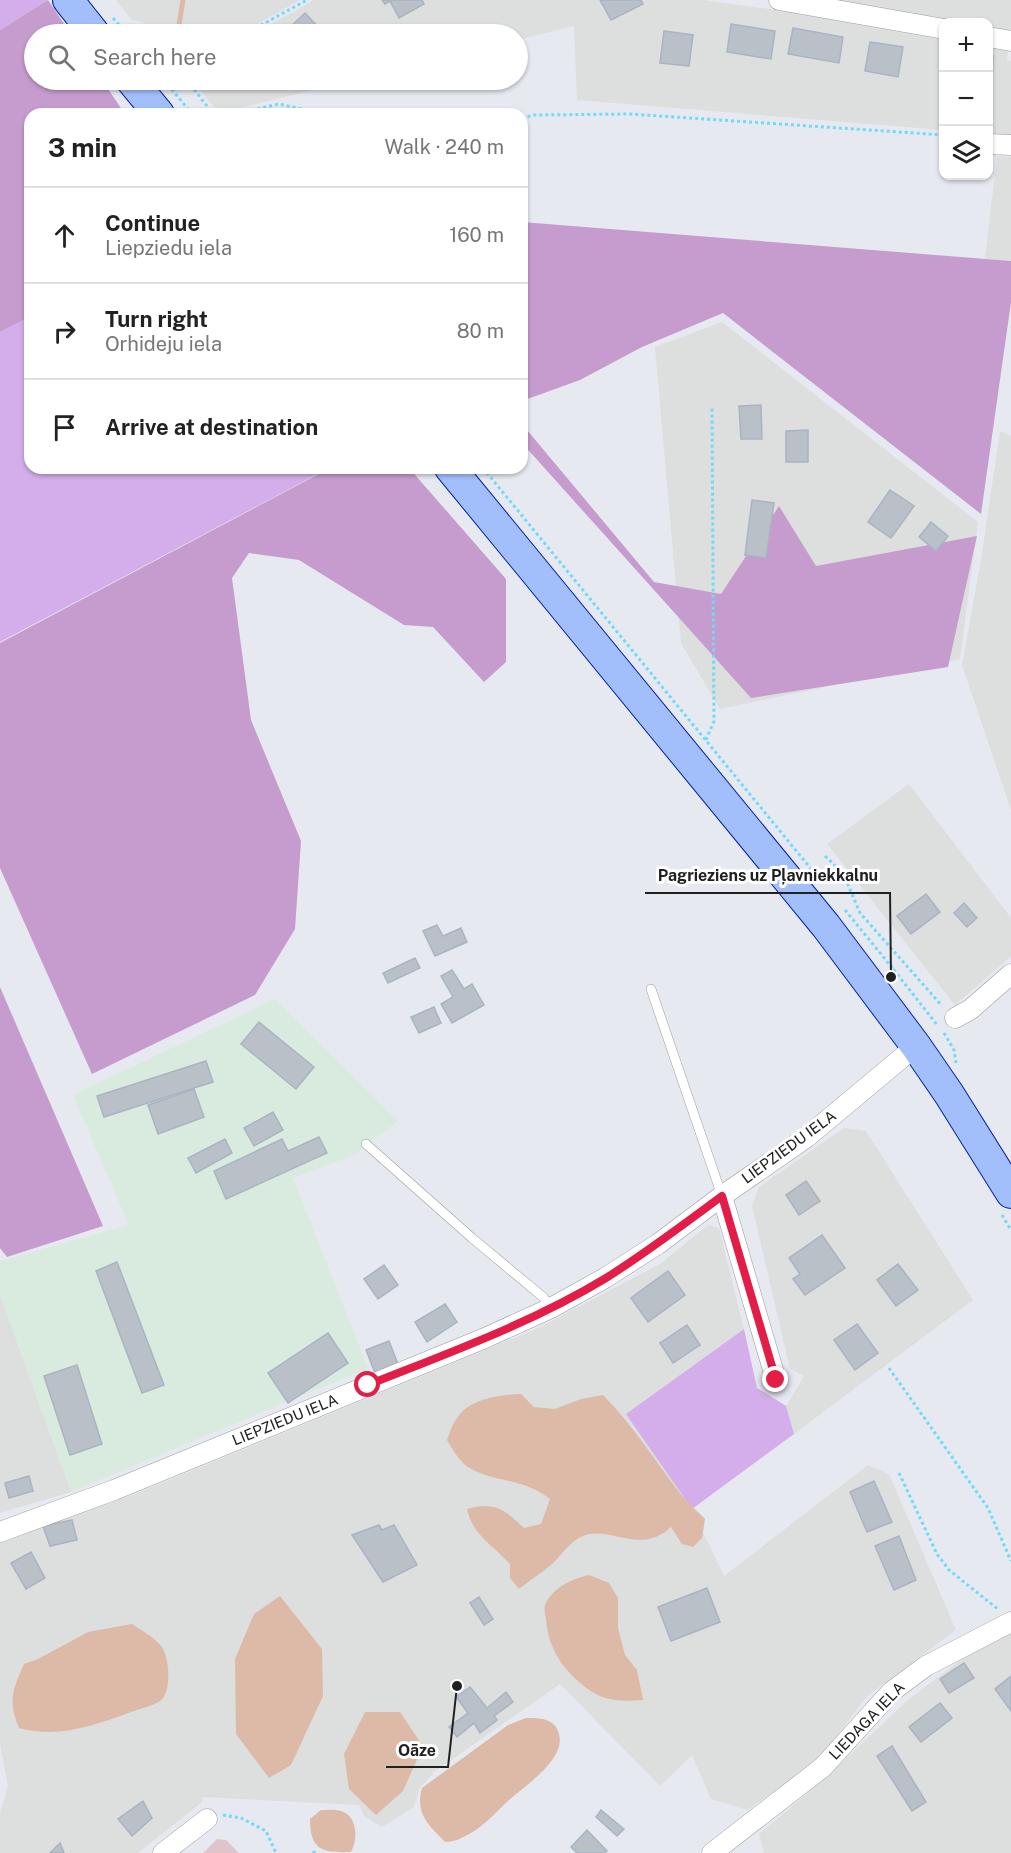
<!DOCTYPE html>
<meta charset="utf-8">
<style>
:root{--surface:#fff;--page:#f6f6f6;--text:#222;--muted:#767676;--line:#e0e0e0}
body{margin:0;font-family:"Public Sans",sans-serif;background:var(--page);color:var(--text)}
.controls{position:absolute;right:18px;top:18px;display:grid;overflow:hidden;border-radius:12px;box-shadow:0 2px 4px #0004}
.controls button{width:54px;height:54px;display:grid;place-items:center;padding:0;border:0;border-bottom:2px solid var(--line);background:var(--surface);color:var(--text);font:30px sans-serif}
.stop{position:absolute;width:18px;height:18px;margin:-14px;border:4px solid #e11d48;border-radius:50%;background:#fff}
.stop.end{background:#e11d48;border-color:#fff;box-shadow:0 2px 6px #0008}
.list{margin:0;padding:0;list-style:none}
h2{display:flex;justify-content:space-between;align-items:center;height:78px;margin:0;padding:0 24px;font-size:26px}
h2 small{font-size:20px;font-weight:400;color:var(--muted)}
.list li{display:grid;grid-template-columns:39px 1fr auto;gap:18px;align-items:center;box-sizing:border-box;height:96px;padding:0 24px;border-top:2px solid var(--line)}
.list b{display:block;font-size:22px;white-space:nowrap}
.list p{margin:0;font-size:20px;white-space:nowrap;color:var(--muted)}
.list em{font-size:20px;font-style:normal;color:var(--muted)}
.icon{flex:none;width:33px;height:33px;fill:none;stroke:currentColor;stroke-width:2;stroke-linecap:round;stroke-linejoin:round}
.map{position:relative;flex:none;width:1011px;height:1853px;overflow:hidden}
.search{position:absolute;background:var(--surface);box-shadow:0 2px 4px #0004;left:24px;top:24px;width:504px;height:66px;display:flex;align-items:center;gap:15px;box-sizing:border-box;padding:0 21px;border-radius:33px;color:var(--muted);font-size:22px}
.panel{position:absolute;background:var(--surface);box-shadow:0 2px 4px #0004;left:24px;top:108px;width:504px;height:366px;border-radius:18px}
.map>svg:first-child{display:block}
.residential{fill:#dddede}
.industrial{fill:#d9eade}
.grass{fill:#d3aeea}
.forest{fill:#c69ccf}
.wetland{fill:#dec4cd}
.water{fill:#ddbaa8}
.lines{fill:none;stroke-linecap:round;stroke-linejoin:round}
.stream{stroke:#ddbaa8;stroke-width:5}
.building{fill:#bac0c8;stroke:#a9b4c2;stroke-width:1.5}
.service-casing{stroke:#9a9a9a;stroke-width:10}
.minor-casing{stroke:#9a9a9a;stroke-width:21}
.primary-casing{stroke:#02239b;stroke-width:32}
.path{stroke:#70daf8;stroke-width:3;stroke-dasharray:3 3;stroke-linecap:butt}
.service{stroke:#fff;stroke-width:9}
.minor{stroke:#fff;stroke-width:20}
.primary{stroke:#a2befb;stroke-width:30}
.route{stroke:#e11d48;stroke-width:8}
.labels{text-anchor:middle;stroke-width:6;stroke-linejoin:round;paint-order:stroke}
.street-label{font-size:15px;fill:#202020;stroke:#fff}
.leader{fill:none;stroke:#202020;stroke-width:2}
.callout-dot{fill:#202020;stroke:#fff;stroke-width:2}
.callout-label{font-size:16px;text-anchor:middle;font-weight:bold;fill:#202020;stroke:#fff;stroke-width:6;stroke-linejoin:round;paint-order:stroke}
</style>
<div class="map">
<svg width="1011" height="1853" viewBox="0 0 1011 1853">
<rect width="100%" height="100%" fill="#e7e9f1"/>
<g class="residential">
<path d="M 116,0 L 300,0 L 239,34 L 154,34 L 143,22 L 132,20 Z"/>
<path d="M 314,0 L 703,0 L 783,11 L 943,40 L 943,130 L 577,100 L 574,26 L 518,40 L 518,34 L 253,34 Z"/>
<path d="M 832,0 L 1011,0 L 1011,33 L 989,29 L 988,22 L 954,22 Z"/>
<path d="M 988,48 L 1008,51 L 1007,60 L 1011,61 L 1011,136 L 989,134 Z"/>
<path d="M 192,80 L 354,80 L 219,113 Z"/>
<path d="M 997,156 L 1011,157 L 1011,261 L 985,259 Z"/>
<path d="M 722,322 L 978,522 L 960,659 L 720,709 L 681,643 L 655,347 Z"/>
<path d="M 1000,431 L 1011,436 L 1011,810 L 962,665 L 981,560 Z"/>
<path d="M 909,784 L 1011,918 L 1011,956 L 955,1005 L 827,844 Z"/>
<path d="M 844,1128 L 866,1131 L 973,1300 L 794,1434 L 786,1406 L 804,1376 L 790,1369 L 752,1206 L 759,1187 Z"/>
<path d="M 708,1225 L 719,1228 L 744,1329 L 627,1414 L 692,1509 L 724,1576 L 868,1465 L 889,1474 L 956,1630 L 867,1696 L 819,1760 L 747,1810 L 711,1799 L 692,1755 L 660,1786 L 560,1684 L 434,1772 L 419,1789 L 414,1807 L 382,1827 L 364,1816 L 359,1805 L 202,1797 L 202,1802 L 138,1853 L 0,1853 L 0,1812 L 8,1787 L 0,1743 L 0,1537 L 130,1496 L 536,1329 L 660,1264 Z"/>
<path d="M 0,1295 L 71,1492 L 0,1513 Z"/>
<path d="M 1011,1629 L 1011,1853 L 764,1853 L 759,1834 L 821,1782 L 909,1699 L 969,1654 Z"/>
</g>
<path class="industrial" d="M 275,999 L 398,1121 L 354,1155 L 293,1178 L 368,1368 L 71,1492 L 0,1295 L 0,1261 L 129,1225 L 73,1095 Z"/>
<g class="grass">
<path d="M 0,0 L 48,0 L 0,30 Z"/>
<path d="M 30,317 L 30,468 L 329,468 L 0,642 L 0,332 Z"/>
<path d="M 744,1329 L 757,1388 L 786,1406 L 794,1434 L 692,1509 L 626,1414 Z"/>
</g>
<g class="forest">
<path d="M 48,0 L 71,34 L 34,34 L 34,80 L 102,80 L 125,114 L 30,114 L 30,317 L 0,332 L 0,30 Z"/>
<path d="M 522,222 L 1011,261 L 1011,302 L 981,514 L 723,313 L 642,347 L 580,380 L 522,401 Z"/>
<path d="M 522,424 L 654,582 L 721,594 L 779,506 L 816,566 L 977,536 L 948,667 L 751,698 L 522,443 Z"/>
<path d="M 330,468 L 409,468 L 506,579 L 506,662 L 484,682 L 433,627 L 404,625 L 299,560 L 249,553 L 232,578 L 251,720 L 301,841 L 295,929 L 255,995 L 92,1074 L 0,868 L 0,643 Z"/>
<path d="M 0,987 L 103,1226 L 7,1257 L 0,1248 Z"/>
</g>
<path class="wetland" d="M 217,1839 L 226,1840 L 239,1853 L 203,1853 Z"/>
<g class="water">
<path d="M 521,1394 L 534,1407 L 555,1409 L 581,1399 L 603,1395 C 632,1424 654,1459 679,1492 C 686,1501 696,1510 705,1519 L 702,1538 L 693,1547 L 682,1544 L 671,1527 C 641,1556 610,1525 583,1536 C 570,1541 562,1555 552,1564 C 542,1573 530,1580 519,1589 L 510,1578 L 510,1564 C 493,1545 473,1536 467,1509 C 495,1501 505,1510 524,1528 L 541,1524 L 550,1499 C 524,1478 498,1483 471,1469 C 460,1463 453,1450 447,1440 C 450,1433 452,1424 457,1418 C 470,1398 500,1395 521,1394 Z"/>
<path d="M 589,1575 L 609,1583 L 618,1598 L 618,1628 L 625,1655 L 637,1670 L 643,1700 C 627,1701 608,1702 594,1693 C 567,1676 548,1651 546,1619 C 545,1615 544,1609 545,1605 C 553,1587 572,1579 589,1575 Z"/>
<path d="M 280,1596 L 322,1649 L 323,1696 L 291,1765 L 269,1778 L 236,1734 L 235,1659 L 254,1614 Z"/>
<path d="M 132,1624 C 141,1630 154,1637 161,1646 C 170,1657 172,1693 160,1701 C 153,1706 142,1708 134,1711 C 95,1725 59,1739 19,1728 C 8,1700 12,1691 24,1664 L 38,1659 L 88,1632 Z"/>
<path d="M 365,1712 L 400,1712 L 423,1746 L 403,1791 L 376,1815 L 349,1789 L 344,1754 Z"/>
<path d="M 526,1718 C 540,1718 555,1718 559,1734 C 566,1759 526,1785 509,1800 C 497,1811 485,1825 471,1833 C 462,1838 455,1842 445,1842 C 428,1824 415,1814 422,1788 L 508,1725 Z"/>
<path d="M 321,1810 C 327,1810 335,1809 341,1811 C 358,1816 358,1840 351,1852 C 322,1853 310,1850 310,1819 Z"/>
</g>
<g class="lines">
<path class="stream" d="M 179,25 L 183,0"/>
</g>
<g class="building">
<path d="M 382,0 L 422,0 L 424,4 L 399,18 L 390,1 L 385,4 Z"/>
<path d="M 600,0 L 641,0 L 643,4 L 611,20 Z"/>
<path d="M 305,13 L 325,34 L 285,34 L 284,33 Z"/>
<path d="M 731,24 L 775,31 L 771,59 L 727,52 Z"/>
<path d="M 793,28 L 843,37 L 839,63 L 788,54 Z"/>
<path d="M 664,31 L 693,35 L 689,66 L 660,63 Z"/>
<path d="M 870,42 L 903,47 L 898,77 L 865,71 Z"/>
<path d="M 988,56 L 993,56 L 992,81 L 988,81 Z"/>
<path d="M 761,405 L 762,439 L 741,439 L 739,406 Z"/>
<path d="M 808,430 L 808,462 L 786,462 L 786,431 Z"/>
<path d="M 890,490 L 914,506 L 891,538 L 868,522 Z"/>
<path d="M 752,500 L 774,503 L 766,558 L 745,555 Z"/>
<path d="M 931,522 L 948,536 L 936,551 L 919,537 Z"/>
<path d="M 926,894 L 940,912 L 911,934 L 897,916 Z"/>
<path d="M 964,903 L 977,918 L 967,927 L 954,913 Z"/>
<path d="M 437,925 L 443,936 L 461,928 L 467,942 L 435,956 L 423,931 Z"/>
<path d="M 415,958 L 420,968 L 388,983 L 383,973 Z"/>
<path d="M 452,970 L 464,989 L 472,984 L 484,1005 L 452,1023 L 441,1004 L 453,997 L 441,976 Z"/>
<path d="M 434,1007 L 441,1023 L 419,1033 L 411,1017 Z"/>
<path d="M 259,1022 L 314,1067 L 296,1089 L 241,1044 Z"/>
<path d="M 206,1061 L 213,1082 L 104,1117 L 97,1096 Z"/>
<path d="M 194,1089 L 204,1117 L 158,1134 L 148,1105 Z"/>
<path d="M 273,1112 L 283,1130 L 254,1146 L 244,1128 Z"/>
<path d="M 319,1137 L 327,1153 L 226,1199 L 214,1171 L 282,1139 L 288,1151 Z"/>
<path d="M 225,1139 L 232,1153 L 196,1173 L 188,1158 Z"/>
<path d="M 806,1181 L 820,1201 L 799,1215 L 786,1195 Z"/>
<path d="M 822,1235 L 845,1268 L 805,1295 L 793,1279 L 800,1274 L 789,1258 Z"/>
<path d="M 117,1262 L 164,1385 L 142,1393 L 96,1271 Z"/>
<path d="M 898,1264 L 918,1290 L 896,1306 L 877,1280 Z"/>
<path d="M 384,1265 L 398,1285 L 378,1299 L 364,1279 Z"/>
<path d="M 668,1271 L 685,1295 L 648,1322 L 631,1298 Z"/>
<path d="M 445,1304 L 457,1322 L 427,1342 L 415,1322 Z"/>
<path d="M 857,1324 L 878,1353 L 855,1370 L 834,1340 Z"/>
<path d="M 687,1325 L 700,1345 L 673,1363 L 660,1343 Z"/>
<path d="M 328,1333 L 348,1363 L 288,1403 L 268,1373 Z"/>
<path d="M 389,1341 L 398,1364 L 375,1373 L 366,1350 Z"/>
<path d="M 77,1365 L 102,1444 L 70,1455 L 44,1376 Z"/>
<path d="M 29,1476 L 33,1491 L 9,1498 L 5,1483 Z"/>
<path d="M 874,1481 L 892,1522 L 867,1532 L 850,1492 Z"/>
<path d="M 72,1520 L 77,1540 L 50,1546 L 43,1526 Z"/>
<path d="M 379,1525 L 382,1530 L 394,1525 L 417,1565 L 383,1582 L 352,1535 Z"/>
<path d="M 899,1536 L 916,1580 L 894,1590 L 875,1546 Z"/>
<path d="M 31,1552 L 45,1578 L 26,1589 L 11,1563 Z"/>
<path d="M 707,1588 L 720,1622 L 671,1641 L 658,1607 Z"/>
<path d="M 479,1597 L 493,1619 L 484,1625 L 470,1603 Z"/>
<path d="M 964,1663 L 974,1678 L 949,1693 L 940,1679 Z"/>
<path d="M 1011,1676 L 1011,1711 L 995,1689 Z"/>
<path d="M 470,1687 L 487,1708 L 506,1692 L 513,1702 L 494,1716 L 497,1720 L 480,1733 L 474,1723 L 457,1737 L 449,1727 L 468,1713 L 456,1697 Z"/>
<path d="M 940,1703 L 952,1718 L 921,1742 L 909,1727 Z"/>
<path d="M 892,1746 L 926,1802 L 912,1811 L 877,1756 Z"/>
<path d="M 143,1801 L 152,1818 L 132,1836 L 118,1819 Z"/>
<path d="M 601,1810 L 624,1829 L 617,1836 L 596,1817 Z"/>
<path d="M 587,1830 L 607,1851 L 605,1853 L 577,1853 L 571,1847 Z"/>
<path d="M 60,1843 L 64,1853 L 50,1853 Z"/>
</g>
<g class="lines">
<defs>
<g id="service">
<path d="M 651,989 L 722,1196"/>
<path d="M 366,1144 L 472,1238 L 543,1297 L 551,1308"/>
</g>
<g id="minor">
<path d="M 779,0 L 944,29"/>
<path d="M 988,37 L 1011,41"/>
<path d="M 988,144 L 1011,145"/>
<path d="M 955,1018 L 971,1009 L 1011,974"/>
<path d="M 722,1196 L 776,1380"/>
<path d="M 0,1532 L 114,1490 L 485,1338 L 551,1308 L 605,1278 L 658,1244 L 722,1196 L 807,1137 L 916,1046"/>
<path d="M 163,1853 L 207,1819"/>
<path d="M 712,1853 L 823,1767 L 891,1692 L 926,1666 L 1011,1622"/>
</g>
<g id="primary">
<path d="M 68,0 L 95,34"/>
<path d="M 131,80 L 159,114"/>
<path d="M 450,468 L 826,926 L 916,1046 L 949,1094 L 1011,1193"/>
</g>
</defs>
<use href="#service" class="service-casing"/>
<use href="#minor" class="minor-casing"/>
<use href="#primary" class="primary-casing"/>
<g class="path">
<path d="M 113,18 L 127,34"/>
<path d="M 245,34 L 307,0"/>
<path d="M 164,80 L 192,114"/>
<path d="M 187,80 L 213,114"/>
<path d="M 234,114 L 279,104 L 324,114"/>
<path d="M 522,119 L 533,115 L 630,114 L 944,135"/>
<path d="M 483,468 L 816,875"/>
<path d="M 706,740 L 714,721 L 712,408"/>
<path d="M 825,856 L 843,873 L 860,913 L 942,1006"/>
<path d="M 845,910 L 894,970"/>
<path d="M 889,974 L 894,970 L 938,1026"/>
<path d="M 944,1033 L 954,1050 L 956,1063"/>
<path d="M 1002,1215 L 1011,1230"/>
<path d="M 889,1368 L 988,1508 L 1011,1561"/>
<path d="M 899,1473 L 937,1554 L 949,1570 L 999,1610"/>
<path d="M 223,1815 L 241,1818 L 266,1831 L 276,1853"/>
<path d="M 313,1853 L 315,1851"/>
</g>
<use href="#service" class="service"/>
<use href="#minor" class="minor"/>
<use href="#primary" class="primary"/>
</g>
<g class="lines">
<path class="route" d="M 368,1385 C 448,1353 532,1323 606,1278 C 646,1253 684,1224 722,1196 L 776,1380"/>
</g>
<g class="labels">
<g class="street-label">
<text transform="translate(789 1147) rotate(-36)" y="5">LIEPZIEDU IELA</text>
<text transform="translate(285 1420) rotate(-22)" y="5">LIEPZIEDU IELA</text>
<text transform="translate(867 1721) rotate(-46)" y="5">LIEDAGA IELA</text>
</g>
</g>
<path class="leader" d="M891 977L890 893H645M457 1686L448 1767H386"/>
<g class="callout-dot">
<circle cx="891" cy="977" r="6"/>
<circle cx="457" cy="1686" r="6"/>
</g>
<g class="callout-label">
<text x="768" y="881">Pagrieziens uz Pļavniekkalnu</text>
<text x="417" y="1756">Oāze</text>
</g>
</svg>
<div class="controls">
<button>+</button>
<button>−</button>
<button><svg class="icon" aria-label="layers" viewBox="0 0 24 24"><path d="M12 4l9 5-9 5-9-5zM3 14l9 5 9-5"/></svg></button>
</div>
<div class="stop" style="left:368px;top:1385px"></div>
<div class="stop end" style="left:776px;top:1380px"></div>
<div class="search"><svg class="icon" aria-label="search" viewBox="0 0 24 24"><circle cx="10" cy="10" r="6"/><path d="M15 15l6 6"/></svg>Search here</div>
<section class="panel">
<h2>3 min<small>Walk · 240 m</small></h2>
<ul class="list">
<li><svg class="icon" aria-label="ahead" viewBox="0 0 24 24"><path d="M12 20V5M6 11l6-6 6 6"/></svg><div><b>Continue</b><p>Liepziedu iela</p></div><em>160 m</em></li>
<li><svg class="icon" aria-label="right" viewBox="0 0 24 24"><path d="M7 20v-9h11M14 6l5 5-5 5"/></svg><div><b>Turn right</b><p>Orhideju iela</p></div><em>80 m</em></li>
<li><svg class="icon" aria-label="arrive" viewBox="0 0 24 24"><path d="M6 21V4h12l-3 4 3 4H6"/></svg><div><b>Arrive at destination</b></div></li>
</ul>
</section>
</div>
